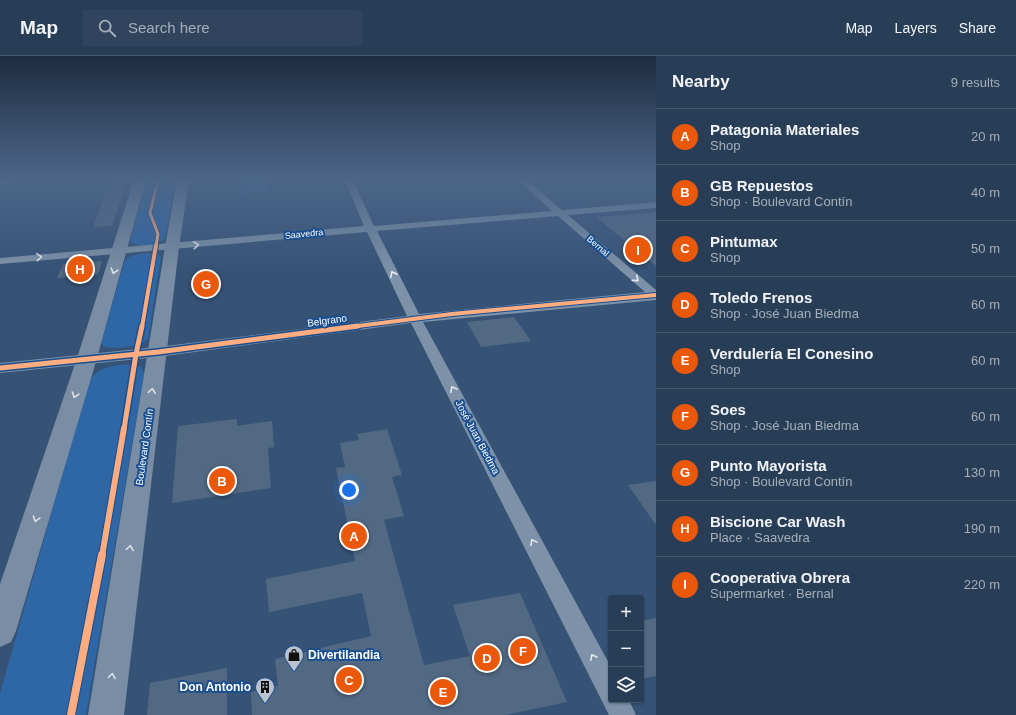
<!DOCTYPE html>
<meta charset="utf-8">
<style>
:root{--surface:#283e57;--page:#30455d;--text:#f1f3f6;--muted:#a5aeba;--line:#44576d;--accent:#ea580c}
body{margin:0;font-family:Helvetica,sans-serif;background:var(--page);color:var(--text)}
.controls{position:absolute;right:12px;bottom:12px;display:grid;overflow:hidden;border-radius:4px;box-shadow:0 1px 3px #0004}
.controls button{width:36px;height:36px;display:grid;place-items:center;padding:0;border:0;border-bottom:1px solid var(--line);background:var(--surface);color:var(--text);font:20px sans-serif}
.you{position:absolute;left:349px;top:434px;width:14px;height:14px;margin:-10px;border:3px solid #fff;border-radius:50%;background:#1a73e8;box-shadow:0 0 0 6px #1a73e833}
.badge{display:grid;place-items:center;width:26px;height:26px;border-radius:50%;background:var(--accent);color:#fff;font-size:13px;font-weight:700}
.pin{position:absolute;translate:-50% -50%;border:2px solid #fff;box-shadow:0 1px 4px #0006}
.list{margin:0;padding:0;list-style:none}
h2{display:flex;justify-content:space-between;align-items:center;height:52px;margin:0;padding:0 16px;font-size:17px}
h2 small{font-size:13px;font-weight:400;color:var(--muted)}
.list li{display:grid;grid-template-columns:26px 1fr auto;gap:12px;align-items:center;box-sizing:border-box;height:56px;padding:0 16px;border-top:1px solid var(--line)}
.list b{display:block;font-size:15px;white-space:nowrap}
.list p{margin:0;font-size:13px;white-space:nowrap;color:var(--muted)}
.list em{font-size:13px;font-style:normal;color:var(--muted)}
.icon{flex:none;width:22px;height:22px;fill:none;stroke:currentColor;stroke-width:2;stroke-linecap:round;stroke-linejoin:round}
.map{position:relative;flex:none;width:656px;height:659px;overflow:hidden}
header{display:flex;align-items:center;gap:24px;box-sizing:border-box;height:56px;padding:0 20px;background:var(--surface);border-bottom:1px solid var(--line)}
header strong{font-size:19px}
nav{display:flex;gap:22px;margin-inline-start:auto;font-size:14px}
.search{width:280px;height:36px;background:var(--page);display:flex;align-items:center;gap:10px;box-sizing:border-box;padding:0 14px;border-radius:4px;color:var(--muted);font-size:15px}
main{display:flex}
aside{flex:1;background:var(--surface)}
.map>svg:first-child{display:block}
.green{fill:#2f66a5}
.building{fill:#526984}
.lines{fill:none;stroke-linecap:round;stroke-linejoin:round}
.minor{fill:#7d92a8;fill-rule:evenodd}
.secondary{fill:#798da4;fill-rule:evenodd}
.cycleway-far4-casing{stroke:#1b4f8f;stroke-width:4.5}
.cycleway-far3-casing{stroke:#1b4f8f;stroke-width:6}
.cycleway-far2-casing{stroke:#1b4f8f;stroke-width:8}
.cycleway-far1-casing{stroke:#1b4f8f;stroke-width:8}
.cycleway-casing{stroke:#1b4f8f;stroke-width:10}
.cycleway-far4{stroke:#ffac80;stroke-width:3}
.cycleway-far3{stroke:#ffac80;stroke-width:4}
.cycleway-far2{stroke:#ffac80;stroke-width:5}
.cycleway-far1{stroke:#ffac80;stroke-width:6}
.cycleway{stroke:#ffac80;stroke-width:8}
.oneway{stroke:#e5e9ee}
.oneway2{stroke:#dee2e8}
.labels{text-anchor:middle;stroke-width:4;stroke-linejoin:round;paint-order:stroke}
.far-street-label{font-size:9px;fill:#fff;stroke:#1b4f8f}
.street-label{font-size:10px;fill:#fff;stroke:#1b4f8f}
.near-poi-label{font-size:12px;font-weight:bold;fill:#fff;stroke:#1b4f8f;text-anchor:start}
</style>
<header>
<strong>Map</strong>
<div class="search"><svg class="icon" aria-label="search" viewBox="0 0 24 24"><circle cx="10" cy="10" r="6"/><path d="M15 15l6 6"/></svg>Search here</div>
<nav><a>Map</a><a>Layers</a><a>Share</a></nav>
</header>
<main>
<div class="map">
<svg width="656" height="659" viewBox="0 0 656 659">
<rect width="100%" height="100%" fill="#365274"/>
<g class="green">
<path d="M 147,124 L 176,124 L 165,182 C 158,190 138,193 130,185 Z"/>
<path d="M 268,124 L 270,135 L 242,137 L 241,125 Z"/>
<path d="M 153,197 L 158,198 L 161,201 L 148,283 C 137,292 118,293 104,291 L 101,287 L 125,204 C 133,197 143,198 153,197 Z"/>
<path d="M 134,308 L 141,311 L 144,318 L 86,659 L 0,659 L 0,637 L 89,325 C 102,308 114,310 134,308 Z"/>
</g>
<g class="building">
<path d="M 116,124 L 127,124 L 112,170 L 93,171 L 106,136 L 110,136 Z"/>
<path d="M 656,156 L 656,210 L 596,161 Z"/>
<path d="M 102,205 L 98,218 L 57,222 L 63,208 Z"/>
<path d="M 514,261 L 531,285 L 481,291 L 467,266 Z"/>
<path d="M 237,363 L 237,370 L 272,365 L 274,391 L 268,392 L 271,432 L 172,447 L 178,370 Z"/>
<path d="M 387,373 L 402,419 L 392,421 L 404,460 L 384,464 L 424,609 L 470,600 L 453,549 L 520,537 L 567,646 L 506,659 L 252,659 L 251,636 L 278,630 L 275,603 L 371,580 L 362,537 L 269,556 L 266,523 L 355,505 L 336,412 L 345,411 L 340,387 L 359,384 L 357,378 Z"/>
<path d="M 656,425 L 656,469 L 628,429 Z"/>
<path d="M 656,562 L 656,620 L 641,623 L 641,565 Z"/>
<path d="M 227,612 L 227,659 L 147,659 L 150,627 Z"/>
</g>
<g class="lines">
<g class="minor">
<path d="M 0,124 L 18,124 L 14,127 L 0,128 Z"/>
<path d="M 345,124 L 353,124 L 374,170 L 552,155 L 518,124 L 527,124 L 562,154 L 656,146 L 656,152 L 568,159 L 656,234 L 656,244 L 423,266 L 611,611 L 611,644 L 629,644 L 636,659 L 609,659 L 411,267 L 158,301 L 0,317 L 0,307 L 158,291 L 407,260 L 367,176 L 0,208 L 0,202 L 364,170 ZM 558,160 L 645,236 L 419,258 L 377,175 Z"/>
</g>
<g class="secondary">
<path d="M 134,124 L 146,124 L 97,302 L 16,575 L 11,586 L 0,591 L 0,528 L 77,302 Z"/>
<path d="M 177,124 L 189,124 L 179,191 L 124,659 L 88,659 L 165,191 Z"/>
</g>
<defs>
<path id="cycleway-far4" d="M 156,190 L 158,178 L 150,157 L 158,124"/>
<g id="cycleway-far3">
<path d="M 142,271 L 156,189"/>
<path d="M 350,271 L 452,258 L 656,239"/>
</g>
<g id="cycleway-far2">
<path d="M 0,312 L 158,296 L 358,270"/>
<path d="M 124,373 L 136,298 L 142,270"/>
</g>
<path id="cycleway-far1" d="M 102,500 L 124,372"/>
<path id="cycleway" d="M 71,659 L 102,499"/>
</defs>
<use href="#cycleway-far4" class="cycleway-far4-casing"/>
<use href="#cycleway-far3" class="cycleway-far3-casing"/>
<use href="#cycleway-far2" class="cycleway-far2-casing"/>
<use href="#cycleway-far1" class="cycleway-far1-casing"/>
<use href="#cycleway" class="cycleway-casing"/>
<use href="#cycleway-far4" class="cycleway-far4"/>
<use href="#cycleway-far3" class="cycleway-far3"/>
<use href="#cycleway-far2" class="cycleway-far2"/>
<use href="#cycleway-far1" class="cycleway-far1"/>
<use href="#cycleway" class="cycleway"/>
</g>
<defs><path id="oneway-chevron" d="M-2-3.5L2.5 0L-2 3.5" fill="none" stroke-width="1.6" stroke-linecap="round" stroke-linejoin="round"/></defs>
<g class="oneway">
<use href="#oneway-chevron" transform="translate(196 189) rotate(-6)"/>
<use href="#oneway-chevron" transform="translate(39 201) rotate(-5)"/>
<use href="#oneway-chevron" transform="translate(393 218) rotate(-117)"/>
<use href="#oneway-chevron" transform="translate(636 223) rotate(41)"/>
<use href="#oneway-chevron" transform="translate(453 333) rotate(-118)"/>
<use href="#oneway-chevron" transform="translate(533 486) rotate(-118)"/>
<use href="#oneway-chevron" transform="translate(593 601) rotate(-118)"/>
</g>
<g class="oneway2">
<use href="#oneway-chevron" transform="translate(114 215) rotate(107)"/>
<use href="#oneway-chevron" transform="translate(152 335) rotate(-82)"/>
<use href="#oneway-chevron" transform="translate(75 339) rotate(108)"/>
<use href="#oneway-chevron" transform="translate(36 463) rotate(108)"/>
<use href="#oneway-chevron" transform="translate(130 492) rotate(-82)"/>
<use href="#oneway-chevron" transform="translate(112 620) rotate(-82)"/>
</g>
<linearGradient id="sky" x2="0" y2="1"><stop stop-color="#1e2d40"/><stop offset="0.57" stop-color="#4c6688"/><stop offset="1" stop-color="#4c6688" stop-opacity="0"/></linearGradient>
<rect width="656" height="216" fill="url(#sky)"/>
<defs>
<symbol id="shop-pin" viewBox="-11 -11 22 30"><path d="M0 17L-7.5 6A9.5 9.5 0 1 1 7.5 6Z" fill="#b9c2ce" stroke="#1b4f8f"/><path d="M-5-2.5h2.3a2.7 3.5 0 0 1 5.4 0H5L5.5 6h-11ZM-1.5-2.5h3a1.5 2.3 0 0 0-3 0Z" fill="#111"/></symbol>
<symbol id="building-pin" viewBox="-11 -11 22 30"><path d="M0 17L-7.5 6A9.5 9.5 0 1 1 7.5 6Z" fill="#b9c2ce" stroke="#1b4f8f"/><path d="M-4-6H4V6H1V3H-1V6H-4ZM-2.5-4.3h1.7v1.8h-1.7ZM.8-4.3h1.7v1.8H.8ZM-2.5-1h1.7V.8h-1.7ZM.8-1h1.7V.8H.8Z" fill="#111"/></symbol>
</defs>
<g fill-rule="evenodd">
<use href="#shop-pin" x="283" y="588" width="22" height="30"/>
<use href="#building-pin" x="254" y="620" width="22" height="30"/>
</g>
<g class="labels">
<g class="far-street-label">
<text transform="translate(304 178) rotate(-6)" y="3">Saavedra</text>
<text transform="translate(598 190) rotate(41)" y="3">Bernal</text>
</g>
<g class="street-label">
<text transform="translate(327 264) rotate(-8)" y="4">Belgrano</text>
<text transform="translate(478 381) rotate(62)" y="4">José Juan Biedma</text>
<text transform="translate(144 391) rotate(-82)" y="4">Boulevard Contín</text>
</g>
<g class="near-poi-label">
<text x="308" y="603">Divertilandia</text>
<text x="251" y="635" text-anchor="end">Don Antonio</text>
</g>
</g>
</svg>
<div class="controls">
<button>+</button>
<button>−</button>
<button><svg class="icon" aria-label="layers" viewBox="0 0 24 24"><path d="M12 4l9 5-9 5-9-5zM3 14l9 5 9-5"/></svg></button>
</div>
<div class="you"></div>
<div class="pin badge" style="left:354px;top:480px">A</div>
<div class="pin badge" style="left:222px;top:425px">B</div>
<div class="pin badge" style="left:349px;top:624px">C</div>
<div class="pin badge" style="left:487px;top:602px">D</div>
<div class="pin badge" style="left:443px;top:636px">E</div>
<div class="pin badge" style="left:523px;top:595px">F</div>
<div class="pin badge" style="left:206px;top:228px">G</div>
<div class="pin badge" style="left:80px;top:213px">H</div>
<div class="pin badge" style="left:638px;top:194px">I</div>
</div>
<aside>
<h2>Nearby<small>9 results</small></h2>
<ul class="list">
<li><span class="badge">A</span><div><b>Patagonia Materiales</b><p>Shop</p></div><em>20 m</em></li>
<li><span class="badge">B</span><div><b>GB Repuestos</b><p>Shop · Boulevard Contín</p></div><em>40 m</em></li>
<li><span class="badge">C</span><div><b>Pintumax</b><p>Shop</p></div><em>50 m</em></li>
<li><span class="badge">D</span><div><b>Toledo Frenos</b><p>Shop · José Juan Biedma</p></div><em>60 m</em></li>
<li><span class="badge">E</span><div><b>Verdulería El Conesino</b><p>Shop</p></div><em>60 m</em></li>
<li><span class="badge">F</span><div><b>Soes</b><p>Shop · José Juan Biedma</p></div><em>60 m</em></li>
<li><span class="badge">G</span><div><b>Punto Mayorista</b><p>Shop · Boulevard Contín</p></div><em>130 m</em></li>
<li><span class="badge">H</span><div><b>Biscione Car Wash</b><p>Place · Saavedra</p></div><em>190 m</em></li>
<li><span class="badge">I</span><div><b>Cooperativa Obrera</b><p>Supermarket · Bernal</p></div><em>220 m</em></li>
</ul>
</aside>
</main>
